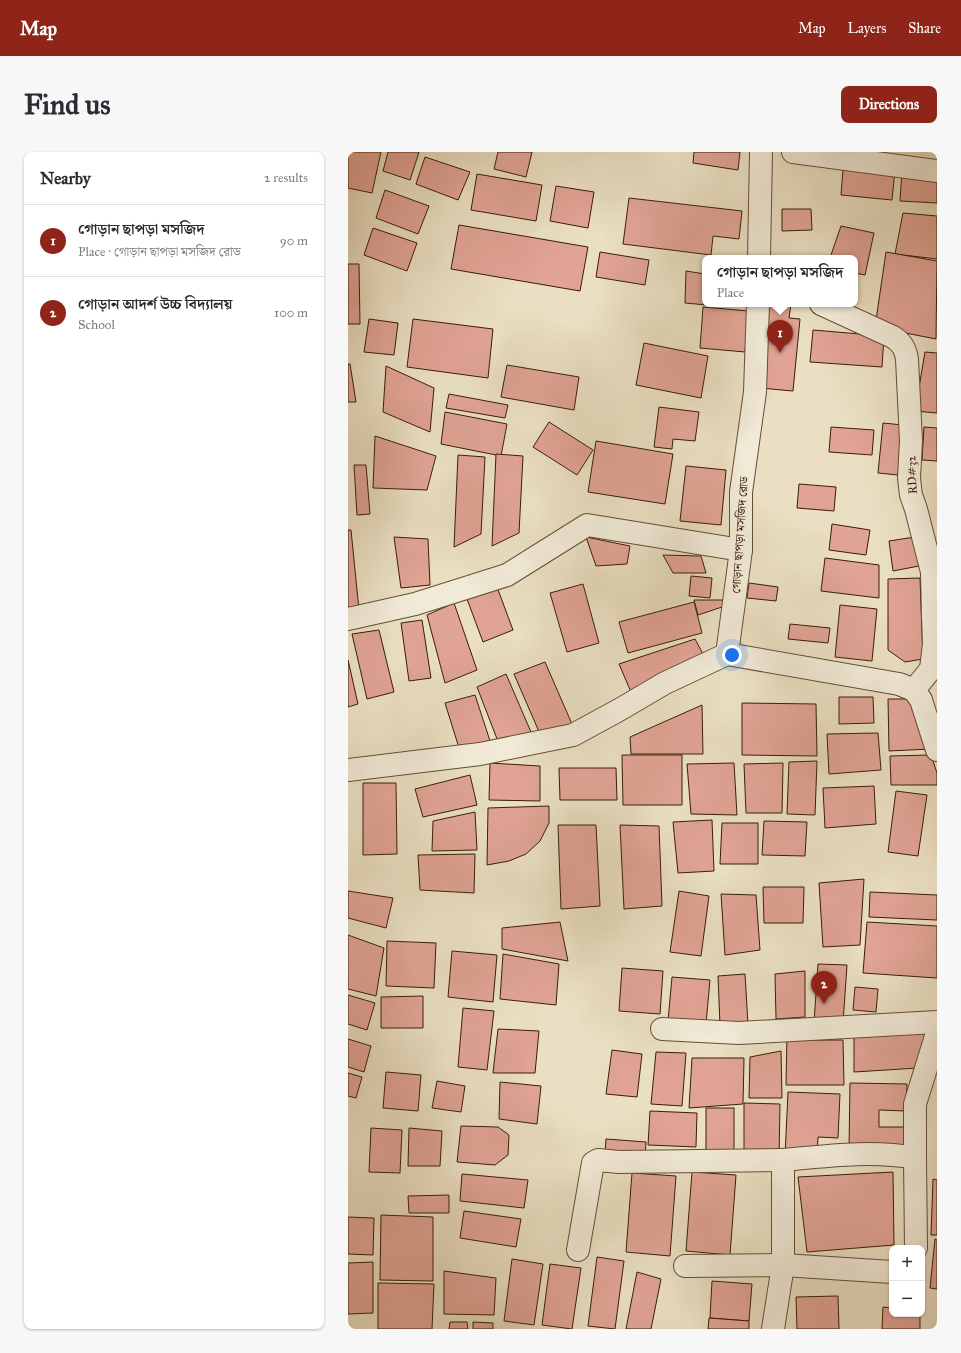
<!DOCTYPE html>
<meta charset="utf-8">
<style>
:root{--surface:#fff;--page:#f7f7f7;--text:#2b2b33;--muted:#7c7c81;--line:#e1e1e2;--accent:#8f2418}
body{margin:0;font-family:"IM FELL Great Primer","Noto Serif Bengali",serif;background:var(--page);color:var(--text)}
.controls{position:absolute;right:12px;bottom:12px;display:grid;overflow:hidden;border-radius:8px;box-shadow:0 1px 3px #0004}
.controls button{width:36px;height:36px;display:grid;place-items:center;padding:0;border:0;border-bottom:1px solid var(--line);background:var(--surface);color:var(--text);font:20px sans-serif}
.you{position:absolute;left:384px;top:503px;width:14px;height:14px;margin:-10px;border:3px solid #fff;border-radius:50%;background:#1a73e8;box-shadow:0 0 0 6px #1a73e833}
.badge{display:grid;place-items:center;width:26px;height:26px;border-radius:50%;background:var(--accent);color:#fff;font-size:13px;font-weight:700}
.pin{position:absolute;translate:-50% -33px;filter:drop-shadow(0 1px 2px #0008)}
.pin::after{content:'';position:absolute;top:21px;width:14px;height:12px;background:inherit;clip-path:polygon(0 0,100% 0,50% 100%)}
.popup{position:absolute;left:354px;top:103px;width:156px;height:52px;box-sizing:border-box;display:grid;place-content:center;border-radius:8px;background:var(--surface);filter:drop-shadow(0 1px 3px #0005);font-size:13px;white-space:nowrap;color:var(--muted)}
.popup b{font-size:15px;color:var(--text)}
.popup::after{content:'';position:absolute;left:50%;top:100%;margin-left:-8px;border:8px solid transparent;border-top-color:var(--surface)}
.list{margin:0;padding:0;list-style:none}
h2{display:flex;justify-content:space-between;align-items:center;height:52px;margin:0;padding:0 16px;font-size:17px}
h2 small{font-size:13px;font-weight:400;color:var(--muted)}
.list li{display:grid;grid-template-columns:26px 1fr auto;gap:12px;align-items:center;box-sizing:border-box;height:72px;padding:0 16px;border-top:1px solid var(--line)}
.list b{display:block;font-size:15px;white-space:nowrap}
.list p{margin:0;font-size:13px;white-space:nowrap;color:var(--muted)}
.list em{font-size:13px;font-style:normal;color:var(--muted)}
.map{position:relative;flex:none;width:589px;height:1177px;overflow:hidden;border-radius:8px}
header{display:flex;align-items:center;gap:24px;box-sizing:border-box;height:56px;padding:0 20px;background:var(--accent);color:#fff}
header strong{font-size:19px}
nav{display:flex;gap:22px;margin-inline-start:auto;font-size:14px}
.intro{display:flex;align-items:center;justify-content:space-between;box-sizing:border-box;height:96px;padding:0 24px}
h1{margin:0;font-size:28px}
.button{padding:10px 18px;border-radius:8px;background:var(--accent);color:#fff;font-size:14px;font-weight:700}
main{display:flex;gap:24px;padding:0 24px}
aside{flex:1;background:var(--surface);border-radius:8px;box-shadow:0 1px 3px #0004}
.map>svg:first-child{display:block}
.building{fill:#e0a394;stroke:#391e04}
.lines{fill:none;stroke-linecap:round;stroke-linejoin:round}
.street-casing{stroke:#654e34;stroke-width:24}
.street{stroke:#f1ead7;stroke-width:22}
.labels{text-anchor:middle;stroke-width:4;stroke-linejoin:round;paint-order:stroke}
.street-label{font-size:12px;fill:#391e04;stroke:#f1ead7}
</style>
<header>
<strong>Map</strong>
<nav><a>Map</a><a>Layers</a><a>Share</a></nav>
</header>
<div class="intro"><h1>Find us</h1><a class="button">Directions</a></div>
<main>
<aside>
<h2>Nearby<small>2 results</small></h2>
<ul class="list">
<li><span class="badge">1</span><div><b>গোড়ান ছাপড়া মসজিদ</b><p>Place · গোড়ান ছাপড়া মসজিদ রোড</p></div><em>90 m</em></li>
<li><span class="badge">2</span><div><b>গোড়ান আদর্শ উচ্চ বিদ্যালয়</b><p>School</p></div><em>100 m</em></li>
</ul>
</aside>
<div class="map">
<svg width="589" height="1177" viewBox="0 0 589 1177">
<rect width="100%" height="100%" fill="#eadfc2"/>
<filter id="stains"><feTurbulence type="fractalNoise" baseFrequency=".005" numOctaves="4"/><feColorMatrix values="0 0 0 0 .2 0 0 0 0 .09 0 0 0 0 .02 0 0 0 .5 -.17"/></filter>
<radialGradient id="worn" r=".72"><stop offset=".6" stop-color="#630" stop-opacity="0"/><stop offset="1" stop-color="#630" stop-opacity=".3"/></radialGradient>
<g class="building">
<path d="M 0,0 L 33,0 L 24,41 L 0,36 Z"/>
<path d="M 40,0 L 71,0 L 62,28 L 35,19 Z"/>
<path d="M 150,0 L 184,0 L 178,25 L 146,17 Z"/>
<path d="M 346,0 L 392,0 L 390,18 L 345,11 Z"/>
<path d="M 77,5 L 122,20 L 110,48 L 68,32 Z"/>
<path d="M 496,5 L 548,9 L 544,48 L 493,43 Z"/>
<path d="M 554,18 L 589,20 L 589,51 L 552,49 Z"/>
<path d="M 129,22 L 194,33 L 188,69 L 123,58 Z"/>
<path d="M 208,34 L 246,40 L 240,76 L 202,69 Z"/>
<path d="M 37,38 L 81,54 L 70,82 L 28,66 Z"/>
<path d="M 281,46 L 394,59 L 391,87 L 365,84 L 363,103 L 275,92 Z"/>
<path d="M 434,57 L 463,57 L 464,78 L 434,79 Z"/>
<path d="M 555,61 L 589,64 L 589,107 L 547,102 Z"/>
<path d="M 111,73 L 240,95 L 232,139 L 103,117 Z"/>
<path d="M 493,74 L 526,81 L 517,123 L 507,121 L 507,106 L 482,106 Z"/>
<path d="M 25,76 L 69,91 L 59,119 L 16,103 Z"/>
<path d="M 252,100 L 301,108 L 297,133 L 248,125 Z"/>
<path d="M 538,100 L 589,109 L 588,187 L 527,175 Z"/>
<path d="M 0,112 L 11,112 L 12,172 L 0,172 Z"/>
<path d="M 338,119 L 357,122 L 357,152 L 371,152 L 370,154 L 337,151 Z"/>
<path d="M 420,152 L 443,152 L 441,166 L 452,167 L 445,239 L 412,236 Z"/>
<path d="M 355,155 L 401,159 L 397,200 L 352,196 Z"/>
<path d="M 21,167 L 50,171 L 46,203 L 16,200 Z"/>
<path d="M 65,167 L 145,177 L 140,226 L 59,215 Z"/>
<path d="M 465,178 L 536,184 L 534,215 L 462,210 Z"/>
<path d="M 296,191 L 360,204 L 353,246 L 288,233 Z"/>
<path d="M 577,200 L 589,201 L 589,261 L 567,259 Z"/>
<path d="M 0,212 L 2,212 L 8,250 L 0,250 Z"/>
<path d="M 159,213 L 231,225 L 226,258 L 153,245 Z"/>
<path d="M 38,214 L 86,236 L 82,280 L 35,260 Z"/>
<path d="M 101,242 L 160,253 L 157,266 L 98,256 Z"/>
<path d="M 311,255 L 351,260 L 347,289 L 325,287 L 324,297 L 306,295 Z"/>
<path d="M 97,260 L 159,272 L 153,304 L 93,292 Z"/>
<path d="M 201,270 L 245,298 L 229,323 L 185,295 Z"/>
<path d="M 535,271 L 555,273 L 550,323 L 530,321 Z"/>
<path d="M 483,275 L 526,278 L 524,303 L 481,300 Z"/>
<path d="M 576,275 L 589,276 L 589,309 L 574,308 Z"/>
<path d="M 27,284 L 88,304 L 79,338 L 25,336 Z"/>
<path d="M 248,289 L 325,302 L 317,352 L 240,340 Z"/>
<path d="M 148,302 L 175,304 L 171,381 L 144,394 Z"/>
<path d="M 110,303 L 137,305 L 133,382 L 106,395 Z"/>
<path d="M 6,313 L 18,313 L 22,362 L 9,363 Z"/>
<path d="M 338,314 L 378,318 L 373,373 L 332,369 Z"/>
<path d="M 451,332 L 488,335 L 486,359 L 449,356 Z"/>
<path d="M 484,372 L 522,378 L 518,403 L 481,398 Z"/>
<path d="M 0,378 L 3,378 L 11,458 L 0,459 Z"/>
<path d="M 46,385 L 80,387 L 82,433 L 53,436 Z"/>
<path d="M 238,385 L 282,394 L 279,412 L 248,414 Z"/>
<path d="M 567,385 L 571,414 L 545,419 L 541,389 Z"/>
<path d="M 315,403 L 353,404 L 358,421 L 325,421 Z"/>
<path d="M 477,406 L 531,413 L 531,446 L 473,439 Z"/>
<path d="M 343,424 L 364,426 L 362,446 L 341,444 Z"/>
<path d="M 572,426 L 575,507 L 557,510 L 540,498 L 540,427 Z"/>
<path d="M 401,431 L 430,435 L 428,449 L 399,446 Z"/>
<path d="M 235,432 L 251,491 L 219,500 L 202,441 Z"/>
<path d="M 149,435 L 165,478 L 135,490 L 119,447 Z"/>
<path d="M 346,448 L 377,448 L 380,453 L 350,463 Z"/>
<path d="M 346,450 L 354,481 L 280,501 L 271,470 Z"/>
<path d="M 106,451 L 129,518 L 97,531 L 79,463 Z"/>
<path d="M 492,453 L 529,457 L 524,509 L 487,505 Z"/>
<path d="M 74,468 L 83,526 L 61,529 L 53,471 Z"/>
<path d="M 442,472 L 482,476 L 480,491 L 440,487 Z"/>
<path d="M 31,478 L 46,540 L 19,547 L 4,482 Z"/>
<path d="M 347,487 L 355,502 L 283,540 L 271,512 Z"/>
<path d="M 0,508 L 10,552 L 0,555 Z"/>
<path d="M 197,510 L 224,572 L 192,582 L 166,522 Z"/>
<path d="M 158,522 L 183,580 L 151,592 L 129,535 Z"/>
<path d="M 127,543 L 144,595 L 112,599 L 97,551 Z"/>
<path d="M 491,545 L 525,545 L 526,571 L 491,572 Z"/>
<path d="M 540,547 L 559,547 L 570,560 L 582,597 L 541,599 Z"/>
<path d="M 394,551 L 468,552 L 469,604 L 394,603 Z"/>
<path d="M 354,553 L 355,602 L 283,602 L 282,585 Z"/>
<path d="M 530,581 L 533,618 L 481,622 L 479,582 Z"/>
<path d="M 274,603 L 334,603 L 334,653 L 275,653 Z"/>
<path d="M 583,603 L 589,621 L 589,633 L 543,633 L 542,604 Z"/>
<path d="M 469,609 L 467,663 L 439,662 L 441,610 Z"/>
<path d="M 142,611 L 192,614 L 192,649 L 141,648 Z"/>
<path d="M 386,611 L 389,663 L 343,662 L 339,612 Z"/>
<path d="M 435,611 L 434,661 L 398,661 L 396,612 Z"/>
<path d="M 211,616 L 268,616 L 269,648 L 212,648 Z"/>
<path d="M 122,623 L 129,653 L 75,665 L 67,637 Z"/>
<path d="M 15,631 L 48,631 L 49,702 L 15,703 Z"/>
<path d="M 526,634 L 528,672 L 477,676 L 475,636 Z"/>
<path d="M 548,639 L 579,643 L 570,704 L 540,700 Z"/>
<path d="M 201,654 L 201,671 L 192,689 L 178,702 L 161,709 L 139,713 L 140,656 Z"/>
<path d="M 127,660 L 129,698 L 84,699 L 85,669 Z"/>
<path d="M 364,668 L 366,719 L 330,721 L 325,670 Z"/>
<path d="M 416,669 L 459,670 L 457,704 L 414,703 Z"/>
<path d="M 374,671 L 410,671 L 410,712 L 372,712 Z"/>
<path d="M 210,673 L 248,673 L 252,754 L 213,757 Z"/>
<path d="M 272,673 L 311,674 L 314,754 L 276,757 Z"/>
<path d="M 127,702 L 126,741 L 72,738 L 70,703 Z"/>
<path d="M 516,727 L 512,793 L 475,795 L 471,731 Z"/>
<path d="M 415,735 L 456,735 L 455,771 L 416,771 Z"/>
<path d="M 0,739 L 45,746 L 38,776 L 0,766 Z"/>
<path d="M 331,739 L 361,744 L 353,804 L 322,800 Z"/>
<path d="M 522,740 L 589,743 L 589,768 L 521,765 Z"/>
<path d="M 373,742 L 408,743 L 412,798 L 377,803 Z"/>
<path d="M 212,770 L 220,809 L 154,797 L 154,776 Z"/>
<path d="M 519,770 L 589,774 L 589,826 L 515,821 Z"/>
<path d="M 0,783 L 36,796 L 28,844 L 0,837 Z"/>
<path d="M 39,789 L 88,791 L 86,836 L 38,834 Z"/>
<path d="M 104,799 L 149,803 L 145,850 L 100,845 Z"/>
<path d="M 155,802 L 211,812 L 208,853 L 152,847 Z"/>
<path d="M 470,812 L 499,813 L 495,871 L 466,871 Z"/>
<path d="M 274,816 L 315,819 L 312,862 L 271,859 Z"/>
<path d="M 457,819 L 457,865 L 428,867 L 427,822 Z"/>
<path d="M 397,822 L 400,872 L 372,873 L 370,824 Z"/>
<path d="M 324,825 L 362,828 L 358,872 L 320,869 Z"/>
<path d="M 507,835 L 530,837 L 528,860 L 505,858 Z"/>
<path d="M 0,843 L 27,851 L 19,878 L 0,872 Z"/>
<path d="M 75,844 L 75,876 L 33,876 L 33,845 Z"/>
<path d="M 115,856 L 146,859 L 139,918 L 110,915 Z"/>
<path d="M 150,877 L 191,879 L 187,921 L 145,921 Z"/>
<path d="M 578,879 L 570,916 L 506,920 L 506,885 Z"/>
<path d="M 439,884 L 464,888 L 495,888 L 496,933 L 438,933 Z"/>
<path d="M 0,887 L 23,894 L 16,920 L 0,915 Z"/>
<path d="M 264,898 L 294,902 L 289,945 L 258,942 Z"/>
<path d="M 433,899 L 434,946 L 401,946 L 402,905 Z"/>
<path d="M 308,900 L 338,901 L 334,954 L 303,952 Z"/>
<path d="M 344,906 L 396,906 L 395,952 L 341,956 Z"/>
<path d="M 38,920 L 73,923 L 70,959 L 35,956 Z"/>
<path d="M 0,921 L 14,925 L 8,946 L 0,944 Z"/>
<path d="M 89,929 L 117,934 L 113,960 L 84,956 Z"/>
<path d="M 152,930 L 193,934 L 189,972 L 151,967 Z"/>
<path d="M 502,931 L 559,932 L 558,959 L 531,958 L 531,975 L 557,975 L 557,999 L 501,998 Z"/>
<path d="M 440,940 L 492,942 L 490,986 L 470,985 L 469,1005 L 437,1004 Z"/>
<path d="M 396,951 L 432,952 L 431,1003 L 396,1003 Z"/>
<rect x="358" y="956" width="28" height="51"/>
<path d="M 302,959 L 349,961 L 348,995 L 300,993 Z"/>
<path d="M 113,974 L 150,975 L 161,983 L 160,1003 L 147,1013 L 109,1010 Z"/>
<path d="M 23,976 L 54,978 L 52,1021 L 21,1020 Z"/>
<path d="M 61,976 L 94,979 L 92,1014 L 60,1014 Z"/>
<path d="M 258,987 L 298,990 L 297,1007 L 257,1003 Z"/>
<path d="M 344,1020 L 388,1023 L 382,1103 L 338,1099 Z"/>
<path d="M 545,1020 L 546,1093 L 459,1100 L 450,1025 Z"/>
<path d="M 284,1021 L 328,1024 L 322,1104 L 278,1100 Z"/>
<path d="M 114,1022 L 180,1028 L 176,1056 L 112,1049 Z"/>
<path d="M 585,1027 L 589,1028 L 589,1083 L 583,1083 Z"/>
<path d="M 101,1043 L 101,1061 L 61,1061 L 60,1044 Z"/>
<path d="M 116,1059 L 173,1067 L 168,1095 L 112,1086 Z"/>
<path d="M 33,1063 L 85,1065 L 85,1129 L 32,1128 Z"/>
<path d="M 0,1065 L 26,1066 L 25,1103 L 0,1102 Z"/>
<path d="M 587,1087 L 589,1088 L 589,1137 L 582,1136 Z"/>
<path d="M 249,1105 L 276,1109 L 267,1177 L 240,1174 Z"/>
<path d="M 164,1107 L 195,1112 L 186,1173 L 156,1169 Z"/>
<path d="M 25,1110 L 25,1161 L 0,1162 L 0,1111 Z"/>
<path d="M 202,1112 L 233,1116 L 224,1177 L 194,1173 Z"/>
<path d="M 96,1119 L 148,1126 L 146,1163 L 96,1162 Z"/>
<path d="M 289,1120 L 313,1127 L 303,1177 L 278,1177 Z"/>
<path d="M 364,1129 L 404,1132 L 401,1169 L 362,1166 Z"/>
<path d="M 30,1131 L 86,1132 L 84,1177 L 30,1177 Z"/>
<path d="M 490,1144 L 491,1177 L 449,1177 L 448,1145 Z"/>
<path d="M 535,1155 L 544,1156 L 544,1162 L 572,1162 L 572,1177 L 534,1177 Z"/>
<path d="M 361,1166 L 401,1169 L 401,1177 L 360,1177 Z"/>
<path d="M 102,1170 L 119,1170 L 120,1177 L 101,1177 Z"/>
<path d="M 125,1170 L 145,1171 L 145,1177 L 125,1177 Z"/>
</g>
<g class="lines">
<defs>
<g id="street">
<path d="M 445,0 L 589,19"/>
<path d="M 411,106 L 413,0"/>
<path d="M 410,152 L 407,240 L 393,340 L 393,398 L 379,502 L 551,532 L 566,538 L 573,548 L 589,598"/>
<path d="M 473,152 L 545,185 C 554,191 557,196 559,207 L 563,289 L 561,326 L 563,343 L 568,357 L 584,420 L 585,465 L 586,492 L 583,517 L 566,538"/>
<path d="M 0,467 L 67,452 L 159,423 L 239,373 L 393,398"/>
<path d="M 0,618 L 132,602 L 225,583 L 271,558 L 317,531 L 379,502"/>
<path d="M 314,877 L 391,881 L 589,870"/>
<path d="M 567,1006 L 568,1096"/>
<path d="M 230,1098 L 245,1011 L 250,1008 L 271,1010 L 435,1008"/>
<path d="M 337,1114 L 435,1113 L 544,1120"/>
<path d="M 425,1177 L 435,1113 L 435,1008 C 479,1004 524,998 567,1006 L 567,952 L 589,881"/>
</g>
</defs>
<use href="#street" class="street-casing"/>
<use href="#street" class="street"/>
</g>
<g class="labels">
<g class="street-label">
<text transform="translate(564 323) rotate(-92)" y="4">RD#32</text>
<text transform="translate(392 383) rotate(-86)" y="4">গোড়ান ছাপড়া মসজিদ রোড</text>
</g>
</g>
<rect width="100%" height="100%" filter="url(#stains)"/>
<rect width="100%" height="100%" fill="url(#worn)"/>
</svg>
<div class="controls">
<button>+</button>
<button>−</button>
</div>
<div class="you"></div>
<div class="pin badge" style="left:432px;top:201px">1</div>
<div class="popup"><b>গোড়ান ছাপড়া মসজিদ</b>Place</div>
<div class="pin badge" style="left:476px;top:852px">2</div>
</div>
</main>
